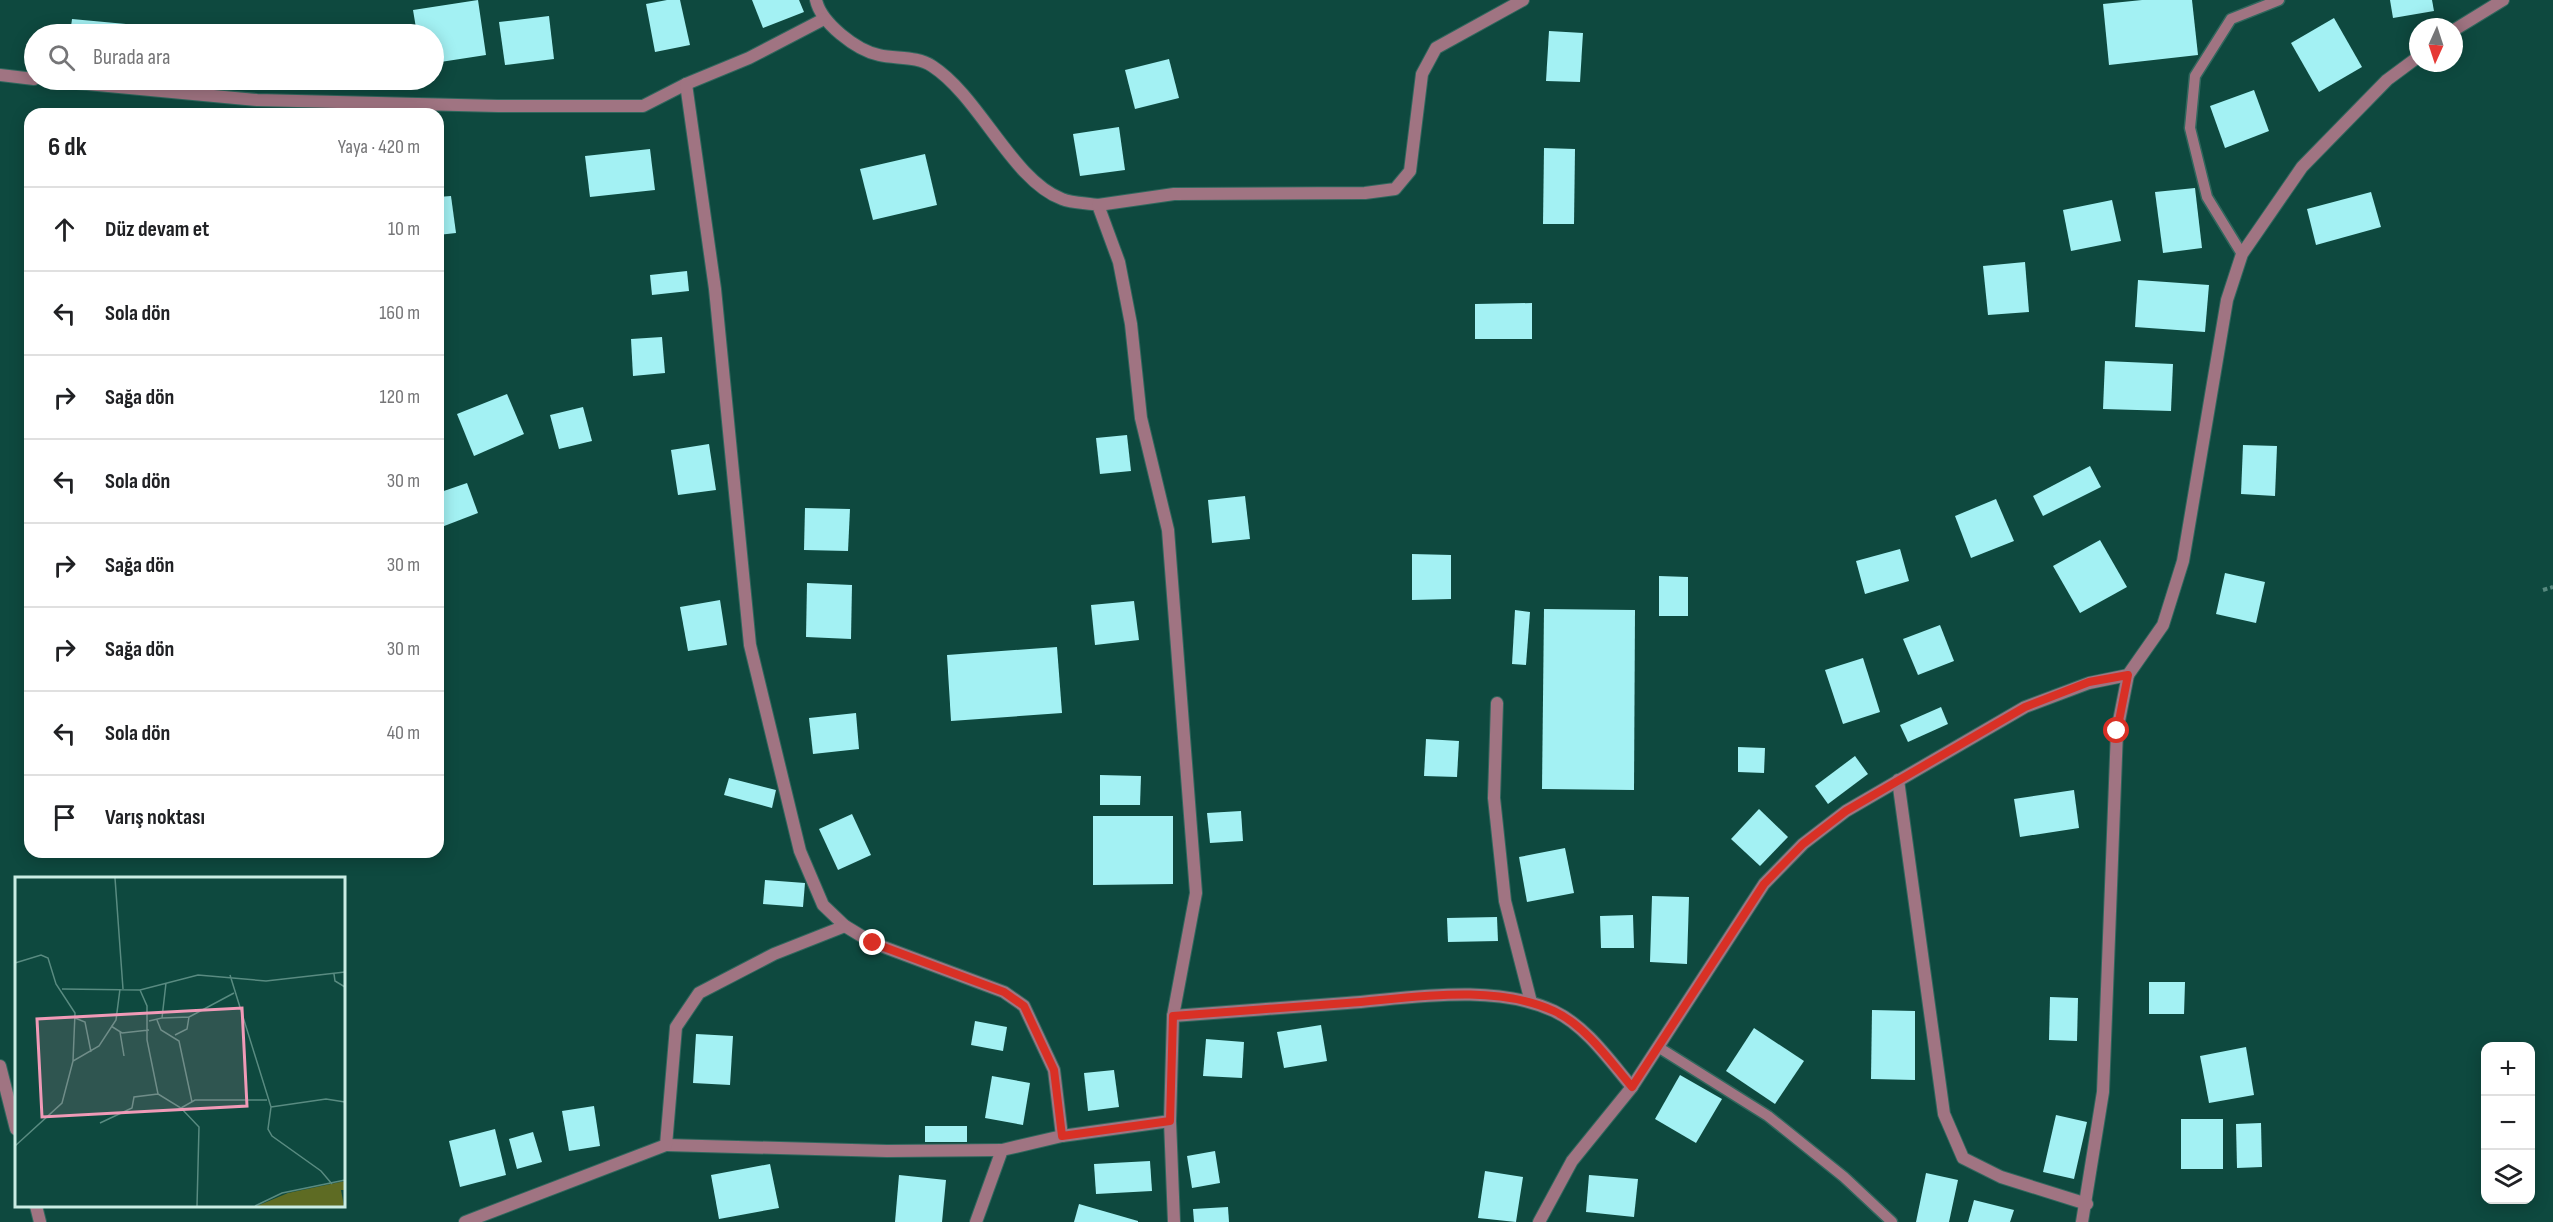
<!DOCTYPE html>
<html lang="tr">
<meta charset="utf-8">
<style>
:root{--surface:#fff;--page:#f6f6f6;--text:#202124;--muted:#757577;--line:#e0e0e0}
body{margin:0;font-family:"Sofia Sans Condensed",sans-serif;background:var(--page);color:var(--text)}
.controls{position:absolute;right:18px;bottom:18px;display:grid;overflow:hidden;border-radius:12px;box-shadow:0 3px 15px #0003}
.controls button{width:54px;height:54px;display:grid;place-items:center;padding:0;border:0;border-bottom:2px solid var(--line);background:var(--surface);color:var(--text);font:30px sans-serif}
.compass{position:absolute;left:2409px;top:18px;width:54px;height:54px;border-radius:50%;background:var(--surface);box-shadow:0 3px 15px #0003;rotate:183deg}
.stop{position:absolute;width:18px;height:18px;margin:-14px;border:4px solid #d93025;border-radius:50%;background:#fff}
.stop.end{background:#d93025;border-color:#fff;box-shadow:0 2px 6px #0008}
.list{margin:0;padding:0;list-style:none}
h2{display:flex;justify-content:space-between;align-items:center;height:78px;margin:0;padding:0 24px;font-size:26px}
h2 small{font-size:20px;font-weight:400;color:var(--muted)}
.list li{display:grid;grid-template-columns:39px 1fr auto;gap:18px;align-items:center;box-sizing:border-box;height:84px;padding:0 24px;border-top:2px solid var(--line)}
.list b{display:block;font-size:22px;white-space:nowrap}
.list em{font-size:20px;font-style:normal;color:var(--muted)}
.icon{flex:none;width:33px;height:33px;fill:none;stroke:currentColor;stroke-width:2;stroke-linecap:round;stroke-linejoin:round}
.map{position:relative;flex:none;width:2553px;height:1222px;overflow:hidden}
.search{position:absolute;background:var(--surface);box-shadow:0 3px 15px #0003;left:24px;top:24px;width:420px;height:66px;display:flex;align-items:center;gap:15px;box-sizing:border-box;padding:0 21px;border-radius:33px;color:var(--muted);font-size:22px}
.panel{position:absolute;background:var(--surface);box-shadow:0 3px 15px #0003;left:24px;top:108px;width:420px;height:750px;border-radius:18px}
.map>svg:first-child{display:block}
.building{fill:#a3f1f3}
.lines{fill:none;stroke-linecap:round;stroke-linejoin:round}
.service-casing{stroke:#30675d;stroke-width:13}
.minor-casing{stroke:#30675d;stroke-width:14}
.path{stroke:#56887e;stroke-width:4;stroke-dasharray:4.5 3;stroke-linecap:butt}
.service{stroke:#a07482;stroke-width:10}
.minor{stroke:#a07482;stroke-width:12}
.route{stroke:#d93025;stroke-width:8}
.inset-road{fill:none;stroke:#598b81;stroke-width:1.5}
.view{fill:#f09ab7;fill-opacity:0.15;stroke:#f09ab7;stroke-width:3}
.inset-edge{fill:none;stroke:#caede4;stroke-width:3}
</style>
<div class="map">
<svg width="2553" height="1222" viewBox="0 0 2553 1222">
<rect width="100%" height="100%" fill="#0e493f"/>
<g class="building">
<path d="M 478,0 L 486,55 L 434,63 L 434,34 L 417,34 L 413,10 Z"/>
<path d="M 667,0 L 680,0 L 690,45 L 655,52 L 646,4 Z"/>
<path d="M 752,0 L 799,0 L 804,12 L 763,28 Z"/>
<path d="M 2142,0 L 2192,0 L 2198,55 L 2109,65 L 2103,4 Z"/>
<path d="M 2390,0 L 2432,0 L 2434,11 L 2393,18 Z"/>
<path d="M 549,16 L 554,59 L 505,65 L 499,22 Z"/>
<path d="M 2334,18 L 2362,67 L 2319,92 L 2291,43 Z"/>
<path d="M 72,19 L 126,24 L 125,34 L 70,34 Z"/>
<path d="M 1549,31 L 1583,33 L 1580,82 L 1546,81 Z"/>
<path d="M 1169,59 L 1179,98 L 1135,109 L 1125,70 Z"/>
<path d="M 2254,90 L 2269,131 L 2225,148 L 2210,106 Z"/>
<path d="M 1119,127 L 1125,170 L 1080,176 L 1073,134 Z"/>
<path d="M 1544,148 L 1575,149 L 1574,224 L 1543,224 Z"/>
<path d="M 650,149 L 655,190 L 590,197 L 585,156 Z"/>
<path d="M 925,154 L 937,205 L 873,220 L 860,169 Z"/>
<path d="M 2195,188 L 2202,248 L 2163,253 L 2155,192 Z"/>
<path d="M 2371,192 L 2381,227 L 2316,245 L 2307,209 Z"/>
<path d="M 451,196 L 456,233 L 438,235 L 438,197 Z"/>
<path d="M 2112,200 L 2121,241 L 2071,251 L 2063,210 Z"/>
<path d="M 2025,262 L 2029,312 L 1988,315 L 1983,266 Z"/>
<path d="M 687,271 L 689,291 L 652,295 L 650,275 Z"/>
<path d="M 2138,280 L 2209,285 L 2205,332 L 2135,327 Z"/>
<path d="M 1532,303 L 1532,339 L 1475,339 L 1475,304 Z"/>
<path d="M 662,337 L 665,373 L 633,376 L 631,339 Z"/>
<path d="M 2105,361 L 2173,364 L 2171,411 L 2103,409 Z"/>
<path d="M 507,394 L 524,434 L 474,456 L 457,414 Z"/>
<path d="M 583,407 L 592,441 L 559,449 L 550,415 Z"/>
<path d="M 1127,435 L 1131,471 L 1100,474 L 1096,438 Z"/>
<path d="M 709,444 L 716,490 L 678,495 L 671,450 Z"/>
<path d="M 2243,445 L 2277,446 L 2275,496 L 2241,494 Z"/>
<path d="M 2090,466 L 2101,487 L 2043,516 L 2033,496 Z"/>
<path d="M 467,483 L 478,513 L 439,528 L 438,493 Z"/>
<path d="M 1245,496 L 1250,539 L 1212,543 L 1208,500 Z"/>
<path d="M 1996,499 L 2014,541 L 1971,558 L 1955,516 Z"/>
<path d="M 805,508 L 850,509 L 848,551 L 804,550 Z"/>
<path d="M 2100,540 L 2127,587 L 2080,613 L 2053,566 Z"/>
<path d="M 1900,549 L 1909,581 L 1865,594 L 1856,561 Z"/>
<path d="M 1412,554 L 1451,555 L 1451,599 L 1412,600 Z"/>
<path d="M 2225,573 L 2265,582 L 2256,623 L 2216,614 Z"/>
<path d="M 1659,576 L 1688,577 L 1688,616 L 1659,616 Z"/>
<path d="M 807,583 L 852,585 L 851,639 L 806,637 Z"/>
<path d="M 720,600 L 727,645 L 688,651 L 680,607 Z"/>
<path d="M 1134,601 L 1139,640 L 1095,645 L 1091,605 Z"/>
<path d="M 1544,609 L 1635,610 L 1634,790 L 1542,789 Z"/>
<path d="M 1515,610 L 1530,612 L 1526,665 L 1512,664 Z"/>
<path d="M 1940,625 L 1954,661 L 1918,675 L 1903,639 Z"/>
<path d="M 1057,647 L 1062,713 L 951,721 L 947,655 Z"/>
<path d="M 1863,658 L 1880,712 L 1843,724 L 1825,670 Z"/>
<path d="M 1941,707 L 1948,724 L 1908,742 L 1900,725 Z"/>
<path d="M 856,713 L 859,749 L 813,754 L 809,718 Z"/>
<path d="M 1426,739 L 1459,741 L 1457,777 L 1424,776 Z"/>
<path d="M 1738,747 L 1765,748 L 1764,773 L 1738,772 Z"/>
<path d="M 1855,756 L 1868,774 L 1828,804 L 1815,786 Z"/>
<path d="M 1100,775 L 1141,776 L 1140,805 L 1100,805 Z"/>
<path d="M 729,778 L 776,790 L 772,808 L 724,795 Z"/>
<path d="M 2074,790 L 2079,828 L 2020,837 L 2014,799 Z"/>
<path d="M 1759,809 L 1788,837 L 1760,866 L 1731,839 Z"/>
<path d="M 1241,811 L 1243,841 L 1210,843 L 1207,813 Z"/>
<path d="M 852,814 L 871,855 L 838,870 L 819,829 Z"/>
<path d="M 1093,816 L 1173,816 L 1173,884 L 1093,885 Z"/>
<path d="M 1565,848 L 1574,893 L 1527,902 L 1519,857 Z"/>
<path d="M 765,880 L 805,883 L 803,907 L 763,904 Z"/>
<path d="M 1652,896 L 1689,897 L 1687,964 L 1650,962 Z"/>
<path d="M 1633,915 L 1634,948 L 1601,948 L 1600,916 Z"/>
<path d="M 1497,917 L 1498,941 L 1448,942 L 1447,918 Z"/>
<path d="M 2149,982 L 2185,982 L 2184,1014 L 2149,1014 Z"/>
<path d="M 2050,997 L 2078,998 L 2077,1041 L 2049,1040 Z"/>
<path d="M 1872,1010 L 1915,1011 L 1915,1080 L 1871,1079 Z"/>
<path d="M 975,1021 L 1007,1027 L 1003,1051 L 971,1045 Z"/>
<path d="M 1321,1025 L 1327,1061 L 1284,1068 L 1277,1032 Z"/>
<path d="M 1754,1028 L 1804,1061 L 1775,1104 L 1726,1071 Z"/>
<path d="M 696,1034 L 733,1036 L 730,1085 L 693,1083 Z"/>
<path d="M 1206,1039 L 1244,1042 L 1242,1078 L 1203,1076 Z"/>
<path d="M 2246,1047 L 2254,1095 L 2209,1103 L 2200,1056 Z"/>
<path d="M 1114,1070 L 1119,1107 L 1088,1111 L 1084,1073 Z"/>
<path d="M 1680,1075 L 1722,1099 L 1696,1143 L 1655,1119 Z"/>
<path d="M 992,1076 L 1030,1083 L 1023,1125 L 985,1118 Z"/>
<path d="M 594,1106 L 600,1146 L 569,1151 L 562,1111 Z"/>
<path d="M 2056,1115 L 2087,1122 L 2074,1179 L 2043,1172 Z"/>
<rect x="2181" y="1119" width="42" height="50"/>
<path d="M 2261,1123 L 2262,1167 L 2237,1168 L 2236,1124 Z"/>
<rect x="925" y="1126" width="42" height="16"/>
<path d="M 495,1129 L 506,1175 L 460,1187 L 449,1141 Z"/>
<path d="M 533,1132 L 542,1162 L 517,1169 L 509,1139 Z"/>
<path d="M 1215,1151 L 1220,1183 L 1192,1188 L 1187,1156 Z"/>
<path d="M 1150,1161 L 1152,1191 L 1096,1194 L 1094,1164 Z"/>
<path d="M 770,1164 L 779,1208 L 719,1219 L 711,1175 Z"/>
<path d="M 1485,1171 L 1523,1177 L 1516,1222 L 1478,1218 Z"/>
<path d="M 1926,1173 L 1958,1180 L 1949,1222 L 1916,1222 Z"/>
<path d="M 899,1175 L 946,1180 L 942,1222 L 895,1222 Z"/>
<path d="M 1589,1175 L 1638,1179 L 1634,1217 L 1586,1212 Z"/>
<path d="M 1974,1200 L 2014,1210 L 2010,1222 L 1968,1222 Z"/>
<path d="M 1079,1204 L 1138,1221 L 1138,1222 L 1074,1222 Z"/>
<path d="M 1228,1207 L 1229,1222 L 1194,1222 L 1193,1209 Z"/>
</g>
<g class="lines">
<defs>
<g id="service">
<path d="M 2242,254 L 2207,197 L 2190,128 L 2195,76 L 2231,19 L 2279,0"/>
<path d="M 1658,1047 L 1768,1116 L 1844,1177 L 1892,1222"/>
</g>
<g id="minor">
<path d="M 816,0 C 821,23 856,50 879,55 C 896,59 917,56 932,66 C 980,97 1012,180 1062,199 C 1072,203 1087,203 1098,205 L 1119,262 L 1131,324 L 1141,418 L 1168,530 L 1196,893 L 1173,1016 L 1170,1121 L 1174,1222"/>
<path d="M 2454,30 L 2503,0"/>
<path d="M 0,75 L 34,79"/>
<path d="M 45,80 L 257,100 L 498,106 L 643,106 L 686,84 L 749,58 L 824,19"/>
<path d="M 686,84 L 715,289 L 750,645 L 800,851 L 823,905 L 845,926 L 873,943 L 1004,992 L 1024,1006 L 1054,1070 L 1062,1136"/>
<path d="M 1098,205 L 1174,194 L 1365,193 L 1395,189 L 1410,171 L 1422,74 L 1436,48 L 1523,0"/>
<path d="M 1497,703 L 1494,798 L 1505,901 L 1531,1002"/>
<path d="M 1898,780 L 1944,1114 L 1963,1158 L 2001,1177 L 2087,1204"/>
<path d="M 1173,1016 C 1231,1012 1289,1007 1347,1003 C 1411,998 1494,983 1554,1011 C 1586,1026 1610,1061 1632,1087"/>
<path d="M 0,1066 L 16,1129"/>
<path d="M 666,1145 L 887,1151 L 1002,1150"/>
<path d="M 36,1206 L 40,1222"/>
<path d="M 465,1222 L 666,1145 L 676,1027 L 699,993 L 774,954 L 845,926"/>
<path d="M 976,1222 L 1002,1150 L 1062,1136 L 1170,1121"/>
<path d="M 1539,1222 L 1572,1161 L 1632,1087 L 1764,884 L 1803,844 L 1846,811 L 2025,707 L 2089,683 L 2128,675 L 2163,625 L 2183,561 L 2227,300 L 2242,254 L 2302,167 L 2387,80 L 2418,57"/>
<path d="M 2082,1222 L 2103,1092 L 2117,731 L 2128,675"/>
</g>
</defs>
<use href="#service" class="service-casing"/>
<use href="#minor" class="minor-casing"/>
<path class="path" d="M 2543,590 L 2553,587"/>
<use href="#service" class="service"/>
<use href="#minor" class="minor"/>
</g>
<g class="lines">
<path class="route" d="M 873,943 L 1004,992 L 1024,1006 L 1054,1070 L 1062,1136 L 1170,1121 L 1173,1016 C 1231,1012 1289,1007 1347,1003 C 1411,998 1494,983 1554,1011 C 1586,1026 1610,1061 1632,1087 L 1764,884 L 1803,844 L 1846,811 L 2025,707 L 2089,682 L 2128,675 L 2117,731"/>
</g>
<g transform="translate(15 877)">
<rect width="330" height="330" fill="#0e493f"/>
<path d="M 330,304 L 330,313 L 326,313 L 329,329 L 242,329 L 273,316 Z" fill="#5e6b23"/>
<path class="inset-road" d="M 100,1 L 108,112M 0,86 L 26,78 L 33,81 L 41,107 L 60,136 L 58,184M 319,97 L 320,104 L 330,110M 215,98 L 256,230 L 253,252 L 257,259 L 306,294 L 317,307M 47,112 L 125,113 L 183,98 L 251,104 L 330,95M 125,113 L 132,129 L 132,163 L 143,217 L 166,231 L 184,250 L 182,329M 60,141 L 70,145 L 76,175M 147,141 L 174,140M 142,143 L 146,153 L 164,164 L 177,225M 134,144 L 147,141 L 151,106M 96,149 L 107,156 L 134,153M 105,155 L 109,179M 160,158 L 172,152 L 174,140 L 219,116M 256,230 L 311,222 L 330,225M 166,231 L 180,223 L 252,223M 85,246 L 117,231 L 119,220 L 143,217M 0,269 L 47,226 L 58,184 L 84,169 L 101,143 L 105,112M 240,329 L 267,316 L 330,303"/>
<path class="view" d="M 227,131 L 232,229 L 27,240 L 22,142 Z"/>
<rect width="330" height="330" class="inset-edge"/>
</g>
</svg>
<div class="controls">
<button>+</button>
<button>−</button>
<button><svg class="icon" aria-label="layers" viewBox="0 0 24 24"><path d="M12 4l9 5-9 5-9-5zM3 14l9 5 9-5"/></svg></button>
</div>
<svg class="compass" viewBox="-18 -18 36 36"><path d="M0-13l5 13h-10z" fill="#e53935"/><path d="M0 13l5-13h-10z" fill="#757577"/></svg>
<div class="stop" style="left:2117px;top:731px"></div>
<div class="stop end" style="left:873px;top:943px"></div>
<div class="search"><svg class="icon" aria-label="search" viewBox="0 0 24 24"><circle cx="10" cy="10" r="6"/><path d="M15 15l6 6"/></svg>Burada ara</div>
<section class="panel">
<h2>6 dk<small>Yaya · 420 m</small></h2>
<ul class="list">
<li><svg class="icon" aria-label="ahead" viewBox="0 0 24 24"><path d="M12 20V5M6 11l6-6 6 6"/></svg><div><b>Düz devam et</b></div><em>10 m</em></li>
<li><svg class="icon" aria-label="left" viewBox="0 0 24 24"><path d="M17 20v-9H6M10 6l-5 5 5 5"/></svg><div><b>Sola dön</b></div><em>160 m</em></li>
<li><svg class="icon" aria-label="right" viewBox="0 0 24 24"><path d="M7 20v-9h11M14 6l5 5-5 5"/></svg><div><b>Sağa dön</b></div><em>120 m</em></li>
<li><svg class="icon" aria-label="left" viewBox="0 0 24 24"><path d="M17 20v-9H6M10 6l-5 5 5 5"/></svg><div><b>Sola dön</b></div><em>30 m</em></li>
<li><svg class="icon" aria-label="right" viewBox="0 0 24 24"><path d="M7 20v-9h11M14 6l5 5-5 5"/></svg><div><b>Sağa dön</b></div><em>30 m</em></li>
<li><svg class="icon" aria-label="right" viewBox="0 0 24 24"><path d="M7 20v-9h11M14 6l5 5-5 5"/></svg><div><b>Sağa dön</b></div><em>30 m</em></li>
<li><svg class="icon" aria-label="left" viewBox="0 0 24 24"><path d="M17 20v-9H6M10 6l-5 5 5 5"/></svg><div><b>Sola dön</b></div><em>40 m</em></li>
<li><svg class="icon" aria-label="arrive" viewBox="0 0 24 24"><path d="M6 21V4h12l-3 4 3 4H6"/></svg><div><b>Varış noktası</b></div></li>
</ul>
</section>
</div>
